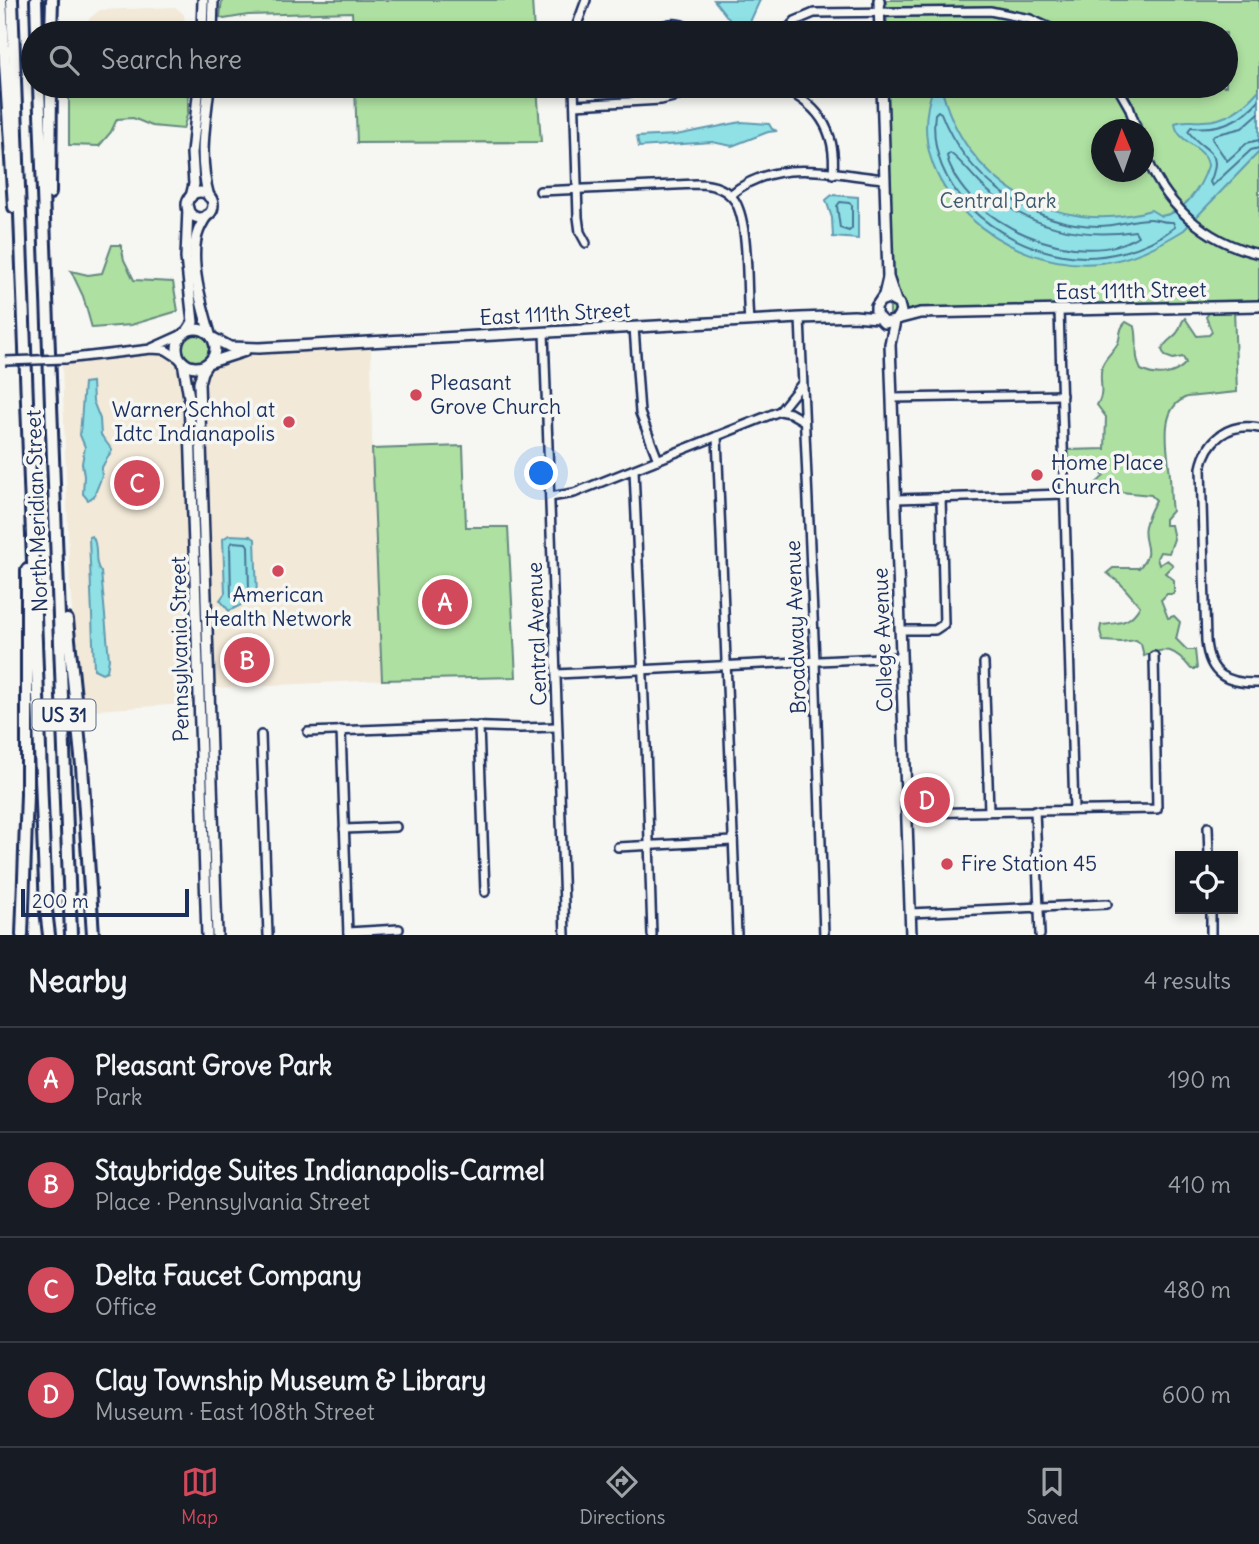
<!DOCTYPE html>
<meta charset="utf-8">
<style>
:root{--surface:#171b24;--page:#20242c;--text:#f1f3f6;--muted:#9ea1a6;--line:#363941;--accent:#d1495b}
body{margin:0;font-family:Delius,sans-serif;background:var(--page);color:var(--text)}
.controls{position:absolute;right:21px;bottom:21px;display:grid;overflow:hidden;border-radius:0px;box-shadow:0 4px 10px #0003}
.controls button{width:63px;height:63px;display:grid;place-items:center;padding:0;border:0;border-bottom:2px solid var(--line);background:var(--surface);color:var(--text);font:35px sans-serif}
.compass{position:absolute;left:1091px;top:119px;width:63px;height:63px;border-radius:50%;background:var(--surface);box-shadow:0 4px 10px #0003;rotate:358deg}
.scale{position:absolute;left:21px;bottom:18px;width:168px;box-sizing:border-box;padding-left:7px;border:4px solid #1b2f5e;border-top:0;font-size:19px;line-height:24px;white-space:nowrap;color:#1b2f5e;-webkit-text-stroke:5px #f6f6f2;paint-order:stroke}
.you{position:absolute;left:542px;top:474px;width:24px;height:24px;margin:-18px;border:5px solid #fff;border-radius:50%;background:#1a73e8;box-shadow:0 0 0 10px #1a73e833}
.badge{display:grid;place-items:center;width:46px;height:46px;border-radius:50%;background:var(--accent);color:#fff;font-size:23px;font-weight:700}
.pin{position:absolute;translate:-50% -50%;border:4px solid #fff;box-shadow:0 2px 7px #0006}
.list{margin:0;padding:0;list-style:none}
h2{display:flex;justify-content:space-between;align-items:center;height:91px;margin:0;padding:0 28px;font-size:30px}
h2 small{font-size:23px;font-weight:400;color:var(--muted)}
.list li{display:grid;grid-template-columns:46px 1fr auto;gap:21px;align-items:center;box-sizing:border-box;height:105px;padding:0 28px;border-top:2px solid var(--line)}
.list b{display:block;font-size:26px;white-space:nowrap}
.list p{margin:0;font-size:23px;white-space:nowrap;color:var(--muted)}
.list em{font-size:23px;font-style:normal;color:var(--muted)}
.icon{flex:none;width:38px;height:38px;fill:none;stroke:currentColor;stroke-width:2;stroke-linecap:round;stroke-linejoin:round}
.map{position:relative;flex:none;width:1259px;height:935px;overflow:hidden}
.search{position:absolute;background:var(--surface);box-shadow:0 4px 10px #0003;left:21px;right:21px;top:21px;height:77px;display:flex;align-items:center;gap:18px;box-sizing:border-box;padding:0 24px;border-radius:38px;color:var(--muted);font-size:26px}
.sheet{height:511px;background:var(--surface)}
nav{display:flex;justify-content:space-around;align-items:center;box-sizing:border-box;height:98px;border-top:2px solid var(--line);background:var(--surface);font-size:19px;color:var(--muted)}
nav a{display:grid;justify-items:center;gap:4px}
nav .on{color:var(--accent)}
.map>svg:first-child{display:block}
.built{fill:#f2e9d8}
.green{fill:#aee0a1;stroke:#648880;stroke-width:2;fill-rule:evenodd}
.water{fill:#8fe1e6;stroke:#619ab0;stroke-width:2}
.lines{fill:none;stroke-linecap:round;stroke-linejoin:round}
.shore{stroke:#497694;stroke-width:2}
.minor-casing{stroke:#1b2f5e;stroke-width:12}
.major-casing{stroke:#1b2f5e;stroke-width:14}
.highway-casing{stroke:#1b2f5e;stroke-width:16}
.minor{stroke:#f6f6f2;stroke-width:7}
.major{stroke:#f6f6f2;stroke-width:9}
.highway{stroke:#f6f6f2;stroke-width:10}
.minor-bridge-casing{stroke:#1b2f5e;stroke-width:12;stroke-linecap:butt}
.minor-bridge{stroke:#f6f6f2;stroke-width:7}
.poi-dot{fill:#d1495b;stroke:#f6f6f2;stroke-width:2.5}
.labels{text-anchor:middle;stroke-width:7;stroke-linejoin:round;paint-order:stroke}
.shield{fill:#f6f6f2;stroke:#5d6b8a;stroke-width:2}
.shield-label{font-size:19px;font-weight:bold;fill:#1b2f5e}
.park-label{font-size:21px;fill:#405b6f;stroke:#f6f6f2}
.street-label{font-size:21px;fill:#1b2f5e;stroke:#f6f6f2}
.poi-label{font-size:21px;fill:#1b2f5e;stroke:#f6f6f2;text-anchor:start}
</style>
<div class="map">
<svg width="1259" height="935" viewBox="0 0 1259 935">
<rect width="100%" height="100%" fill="#f6f6f2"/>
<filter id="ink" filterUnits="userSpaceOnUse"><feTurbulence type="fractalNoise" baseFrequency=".0143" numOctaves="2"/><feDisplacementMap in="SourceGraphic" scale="14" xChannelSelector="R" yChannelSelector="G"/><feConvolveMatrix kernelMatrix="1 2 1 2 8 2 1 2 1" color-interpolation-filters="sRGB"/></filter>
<g filter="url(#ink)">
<g class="built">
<path d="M 175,7 L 184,14 L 185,33 L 81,33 L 91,17 L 100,10 Z"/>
<path d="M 95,86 L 188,86 L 188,90 L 104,93 Z"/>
<path d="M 371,345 L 372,445 L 382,680 L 214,688 L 214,702 L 81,711 L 70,587 L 62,365 L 69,361 L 119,358 L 156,352 L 170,355 L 178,364 L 181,373 L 204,375 L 220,361 L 253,352 Z"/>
</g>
<g class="green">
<path d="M 222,0 L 532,0 L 534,33 L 353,33 L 352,12 L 248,15 L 224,19 L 220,17 Z"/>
<path d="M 886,0 L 1259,0 L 1259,303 L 890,314 L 887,86 L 1226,86 L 1226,33 L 887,33 ZM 1102,130 L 1144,130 L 1144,172 L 1102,172 Z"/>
<path d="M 355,86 L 537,86 L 541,142 L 357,143 Z"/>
<path d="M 172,91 L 188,95 L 188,112 L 183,129 L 152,126 L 133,118 L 117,119 L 111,132 L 99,146 L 69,145 L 69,94 Z"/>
<path d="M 112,245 L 121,245 L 124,260 L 134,280 L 173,282 L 178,311 L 131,325 L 92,328 L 83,296 L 71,271 L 88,275 L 102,273 Z"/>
<path d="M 1234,309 L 1237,392 L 1187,397 C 1156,409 1169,453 1170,477 C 1171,489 1170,499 1172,511 L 1165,519 L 1165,525 L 1171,525 L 1174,539 L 1169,553 L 1160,552 L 1157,558 L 1159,565 L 1167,560 L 1173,565 L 1165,573 L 1174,580 L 1174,594 L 1167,594 L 1161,600 L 1168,618 L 1174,616 L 1180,622 L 1176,639 L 1187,650 L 1195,650 L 1197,669 L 1191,669 C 1176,649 1167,646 1144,656 L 1141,644 L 1136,640 L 1121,642 L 1103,641 L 1100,631 L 1101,625 C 1119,623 1130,624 1140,606 L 1121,584 L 1107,573 L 1113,568 L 1139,568 C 1156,550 1141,544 1145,526 C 1147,518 1152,507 1156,500 L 1151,495 L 1090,489 L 1104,476 C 1094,464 1086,463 1070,464 L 1067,450 L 1105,449 L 1106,417 L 1097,405 C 1106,392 1098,381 1102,366 C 1105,357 1114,351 1118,343 C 1121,334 1119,328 1126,322 L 1135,327 C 1139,343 1133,355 1141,370 C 1157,378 1174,376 1186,363 L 1183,357 L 1173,359 L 1165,356 L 1162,350 C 1165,341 1171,340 1177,333 C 1181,328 1180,323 1185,318 L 1197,336 L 1209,335 L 1212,332 L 1206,317 L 1210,312 Z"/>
<circle cx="196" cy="348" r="13"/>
<path d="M 463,446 L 466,527 L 508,527 L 516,677 L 382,680 L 372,449 Z"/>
</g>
<g class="water">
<path d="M 714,0 L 760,0 L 745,33 L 740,33 Z"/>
<path d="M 934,86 L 941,86 C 963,182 1056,238 1151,210 L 1161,216 C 1185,213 1201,187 1208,166 C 1207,146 1176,143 1175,123 C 1185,119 1192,122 1203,121 C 1227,121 1244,107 1259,90 L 1259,152 L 1184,230 C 1158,246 1131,260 1100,263 C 1008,273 895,186 934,86 Z"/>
<path d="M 741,122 L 769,124 L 772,129 L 777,131 L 768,132 L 732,146 L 712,142 L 639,147 L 637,137 L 676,135 Z"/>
<path d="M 832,195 L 858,197 L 858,239 L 833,237 L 832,218 L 826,200 Z"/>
<path d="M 92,382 L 93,401 L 100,419 L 101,435 L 112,450 L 101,469 L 102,476 L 94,496 L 88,500 L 83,494 L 84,476 L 82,463 L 85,447 L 80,435 L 84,383 Z"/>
<path d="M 229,535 L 250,536 L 255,539 L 257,597 L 229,611 L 220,600 L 225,593 L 223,539 Z"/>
<path d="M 92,536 C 100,546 92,562 101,572 L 109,659 L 107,671 L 102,673 L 94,669 L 89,537 Z"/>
</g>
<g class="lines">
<g class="shore">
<path d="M 1259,100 C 1241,121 1218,130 1191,127 L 1188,131 C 1203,153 1225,148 1210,182 L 1212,186 L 1251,150 L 1259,148"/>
<path d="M 938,111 L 941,113 C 965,176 1030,226 1099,226 C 1115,226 1131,220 1147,219 C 1154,218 1162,223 1173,222 L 1175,227 C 1146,250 1100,262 1063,255 C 995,243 926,188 935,114 Z"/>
<path d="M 1259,113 L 1242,128 L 1214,135 L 1212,139 L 1227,161 L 1247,143 L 1259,140"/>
<path d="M 950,153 C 962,161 975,180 988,191 C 1028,228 1083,239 1135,231 L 1138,236 C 1080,274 962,222 947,156 Z"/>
<path d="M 840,202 L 849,203 L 852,205 L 852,228 L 849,231 L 840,228 L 837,206 Z"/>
<path d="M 233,542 L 246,543 L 248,546 L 249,590 L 235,599 L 231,596 L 230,545 Z"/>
</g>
<defs>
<g id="minor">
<path d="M 655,29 C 671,21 683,22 696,33"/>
<path d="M 574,33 L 586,0"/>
<path d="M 784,33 L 795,21 L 814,13 L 990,11 L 1030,19 L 1061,33"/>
<path d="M 574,86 L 578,217 L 580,232 L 586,243"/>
<path d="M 776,86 C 817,102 837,129 833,174"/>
<path d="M 1117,86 L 1129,107 L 1137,130"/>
<path d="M 575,105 L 661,100 L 718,86"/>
<path d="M 1144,150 C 1162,203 1205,242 1259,254"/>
<path d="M 540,191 L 697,184 C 712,184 726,188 735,201 C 750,226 746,291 749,321"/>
<path d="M 730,195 C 777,156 830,174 885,179"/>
<path d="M 1059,310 L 1074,810"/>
<path d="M 800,318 L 815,661 L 824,935"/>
<path d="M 634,327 L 640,413 L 658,460"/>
<path d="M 544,332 L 565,935"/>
<path d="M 152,348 L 183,334"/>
<path d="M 65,359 L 151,349 L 166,350 L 180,359"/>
<path d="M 892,398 L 1062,395"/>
<path d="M 780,411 L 790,413 L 804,421"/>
<path d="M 1259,428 C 1229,422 1207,439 1201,468 L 1206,641 C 1209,675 1227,684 1259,683"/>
<path d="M 717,436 L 737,935"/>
<path d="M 634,470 L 646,746 L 652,935"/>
<path d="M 550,497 L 574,493 L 780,411 L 801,385"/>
<path d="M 896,499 L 1065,494"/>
<path d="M 901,630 L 935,630 L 944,624 L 941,497"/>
<path d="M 984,663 L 989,811"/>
<path d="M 557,674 L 901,657"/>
<path d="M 479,726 L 485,892"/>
<path d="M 341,730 L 348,935"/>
<path d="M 308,732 L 462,726 L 520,728 L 557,727"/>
<path d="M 261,735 L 268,935"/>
<path d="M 1035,810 L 1040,935"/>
<path d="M 907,813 L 1157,809 L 1154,656"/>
<path d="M 1208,827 L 1209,856"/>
<path d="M 344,829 L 396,827"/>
<path d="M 618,847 L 733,841"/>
<path d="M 1211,909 L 1211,935"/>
<path d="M 910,913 L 1107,904"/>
<path d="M 348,932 L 399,929"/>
</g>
<g id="major">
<path d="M 879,0 L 880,33"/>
<path d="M 202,33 L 203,0"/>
<path d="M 212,33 L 213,0"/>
<path d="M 209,86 C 205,126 198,157 209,197"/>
<path d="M 882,86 L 888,277 L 896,301"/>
<circle cx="200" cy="205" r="13"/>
<path d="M 191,197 L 194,184 L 192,153 L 199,86"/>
<path d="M 188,208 L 186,258 L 193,322 L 188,330"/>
<path d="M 207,215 C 203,221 199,228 197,235 C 189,263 202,306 210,334"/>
<path d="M 880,301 L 888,298 L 899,304 L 901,312 L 895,321 L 884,323 L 876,315 L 876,307 L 884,295 L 888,278"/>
<path d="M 897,319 L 920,313 L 1259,306"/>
<path d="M 895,321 L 890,344 L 911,935"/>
<circle cx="196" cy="348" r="19"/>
<path d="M 213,338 L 230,347 L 259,348 L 800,318 L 854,316 L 878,318"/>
<path d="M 183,362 L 189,397 L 207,935"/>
<path d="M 211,362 L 245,351"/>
<path d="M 207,364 L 202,372 L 199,383 L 217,935"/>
</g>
<g id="highway">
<path d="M 1,0 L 14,207"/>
<path d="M 12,0 L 46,910 L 49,935"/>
<path d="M 36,0 L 37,33"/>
<path d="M 51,33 L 52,0"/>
<path d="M 39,86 L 71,935"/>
<path d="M 50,193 L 51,86"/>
<path d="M 67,620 L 82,766 L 93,935"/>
<path d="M 22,935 L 27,794 L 27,570"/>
</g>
</defs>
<use href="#minor" class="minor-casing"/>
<use href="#major" class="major-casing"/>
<use href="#highway" class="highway-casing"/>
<use href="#minor" class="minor"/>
<use href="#major" class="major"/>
<use href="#highway" class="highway"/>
<defs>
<path id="minor-bridge" d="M 5,361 L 65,359"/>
</defs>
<use href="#minor-bridge" class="minor-bridge-casing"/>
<use href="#minor-bridge" class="minor-bridge"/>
</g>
</g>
<g class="poi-dot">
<circle cx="416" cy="395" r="7"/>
<circle cx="289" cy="422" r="7"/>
<circle cx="1037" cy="475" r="7"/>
<circle cx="278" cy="571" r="7"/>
<circle cx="947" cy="864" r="7"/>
</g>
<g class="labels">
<rect class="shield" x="32.5" y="699.5" width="63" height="31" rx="5"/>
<g class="shield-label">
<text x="64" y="722">US 31</text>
</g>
<g class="park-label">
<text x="998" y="208">Central Park</text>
</g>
<g class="street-label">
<text transform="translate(1131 291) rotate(-1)" y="7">East 111th Street</text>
<text transform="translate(555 314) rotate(-3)" y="7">East 111th Street</text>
<text transform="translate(37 511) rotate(-92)" y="7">North Meridian Street</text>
<text transform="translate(796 627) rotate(-92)" y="7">Broadway Avenue</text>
<text transform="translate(537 634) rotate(-92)" y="7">Central Avenue</text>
<text transform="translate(883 640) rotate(-92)" y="7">College Avenue</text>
<text transform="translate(180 649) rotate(-91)" y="7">Pennsylvania Street</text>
</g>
<g class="poi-label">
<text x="430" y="390">Pleasant<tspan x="430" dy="24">Grove Church</tspan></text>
<text x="275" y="417" text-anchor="end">Warner Schhol at<tspan x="275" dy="24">Idtc Indianapolis</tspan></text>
<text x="1051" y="470">Home Place<tspan x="1051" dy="24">Church</tspan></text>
<text x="278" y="602" text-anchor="middle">American<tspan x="278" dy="24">Health Network</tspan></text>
<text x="961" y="871">Fire Station 45</text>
</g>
</g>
</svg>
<div class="controls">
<button><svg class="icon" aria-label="locate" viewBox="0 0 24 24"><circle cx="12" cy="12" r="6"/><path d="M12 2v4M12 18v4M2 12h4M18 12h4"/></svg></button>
</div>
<svg class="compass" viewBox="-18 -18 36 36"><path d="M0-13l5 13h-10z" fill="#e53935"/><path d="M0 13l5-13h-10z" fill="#9ea1a6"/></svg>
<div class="scale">200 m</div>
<div class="you"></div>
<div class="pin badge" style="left:445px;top:602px">A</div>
<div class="pin badge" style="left:247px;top:660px">B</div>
<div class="pin badge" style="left:137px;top:483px">C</div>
<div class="pin badge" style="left:927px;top:800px">D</div>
<div class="search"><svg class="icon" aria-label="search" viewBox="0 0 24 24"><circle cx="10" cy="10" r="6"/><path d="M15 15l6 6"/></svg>Search here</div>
</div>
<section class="sheet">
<h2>Nearby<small>4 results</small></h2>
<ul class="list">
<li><span class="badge">A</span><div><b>Pleasant Grove Park</b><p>Park</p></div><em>190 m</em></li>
<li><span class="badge">B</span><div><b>Staybridge Suites Indianapolis-Carmel</b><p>Place · Pennsylvania Street</p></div><em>410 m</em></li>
<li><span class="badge">C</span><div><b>Delta Faucet Company</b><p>Office</p></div><em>480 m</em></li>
<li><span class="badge">D</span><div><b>Clay Township Museum &amp; Library</b><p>Museum · East 108th Street</p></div><em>600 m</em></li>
</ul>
</section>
<nav>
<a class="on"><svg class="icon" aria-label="map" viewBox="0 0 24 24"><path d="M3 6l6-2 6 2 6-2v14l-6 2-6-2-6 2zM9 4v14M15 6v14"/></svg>Map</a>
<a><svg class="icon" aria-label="directions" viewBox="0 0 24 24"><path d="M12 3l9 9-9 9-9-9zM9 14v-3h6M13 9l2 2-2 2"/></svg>Directions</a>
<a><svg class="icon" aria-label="saved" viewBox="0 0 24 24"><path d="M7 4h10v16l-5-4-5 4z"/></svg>Saved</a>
</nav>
